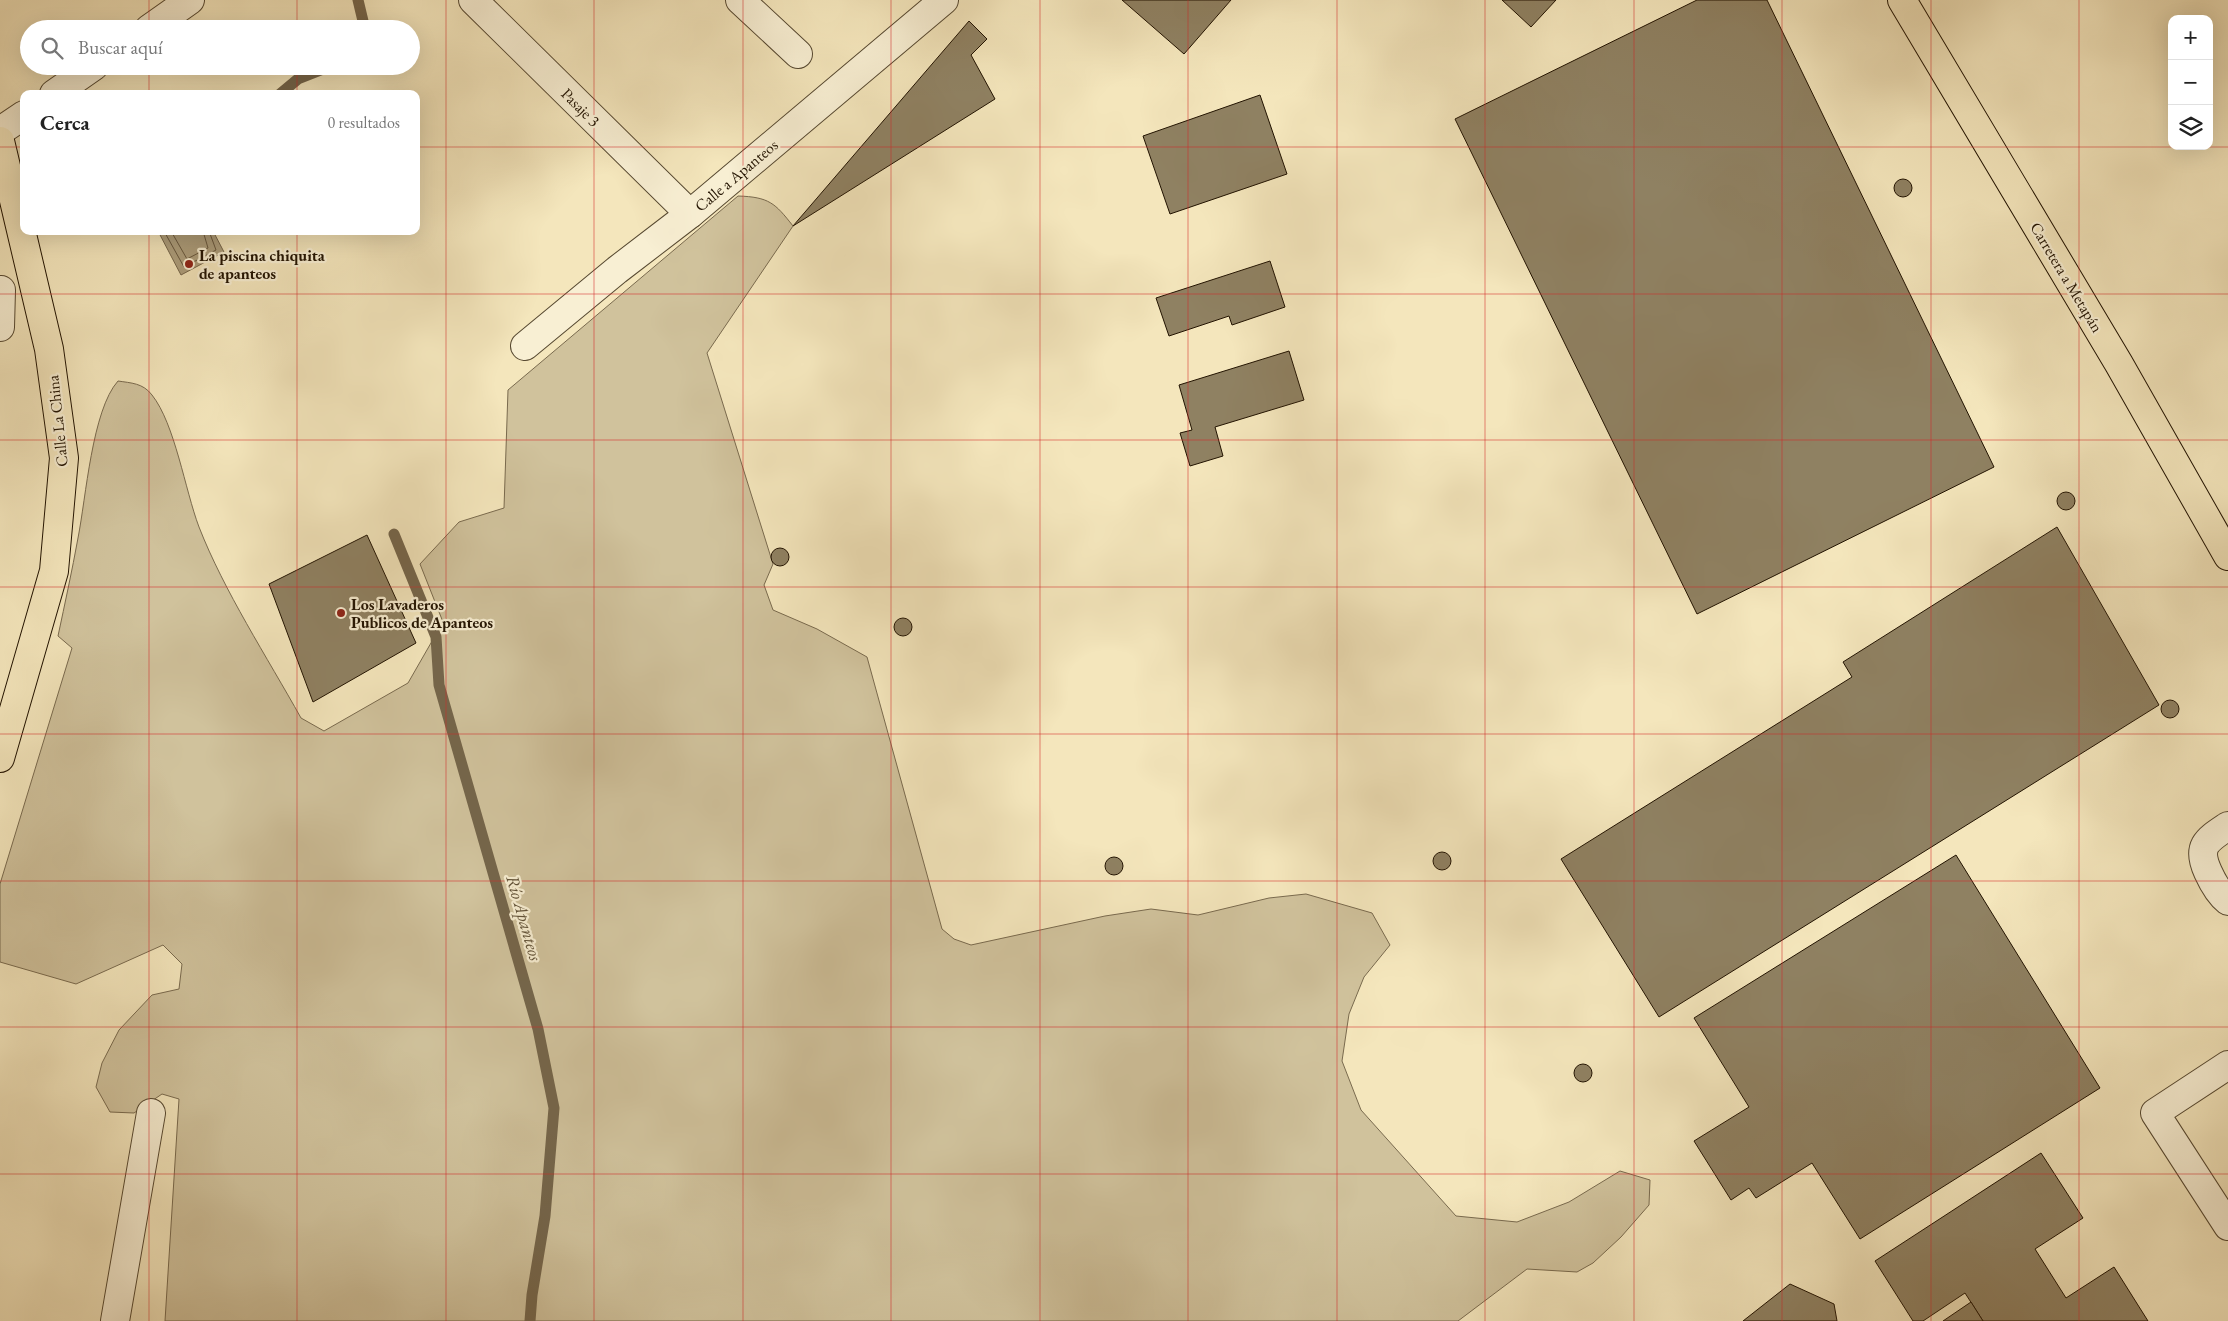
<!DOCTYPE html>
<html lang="es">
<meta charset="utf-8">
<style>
:root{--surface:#fff;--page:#f2f2f2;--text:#222;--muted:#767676;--line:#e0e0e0}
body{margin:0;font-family:"EB Garamond",serif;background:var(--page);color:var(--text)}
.controls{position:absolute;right:15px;top:15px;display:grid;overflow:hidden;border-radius:10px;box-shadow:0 5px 20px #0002}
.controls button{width:45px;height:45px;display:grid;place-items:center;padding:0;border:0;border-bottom:1px solid var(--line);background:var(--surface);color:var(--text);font:25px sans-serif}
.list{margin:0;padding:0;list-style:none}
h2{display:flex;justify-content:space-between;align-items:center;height:65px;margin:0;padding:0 20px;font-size:21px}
h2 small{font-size:16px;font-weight:400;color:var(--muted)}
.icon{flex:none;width:28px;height:28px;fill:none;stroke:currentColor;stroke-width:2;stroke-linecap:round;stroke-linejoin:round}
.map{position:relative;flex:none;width:2228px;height:1321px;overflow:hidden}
.search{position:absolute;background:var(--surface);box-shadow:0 5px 20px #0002;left:20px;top:20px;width:400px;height:55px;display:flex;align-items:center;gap:12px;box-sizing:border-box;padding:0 18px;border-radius:28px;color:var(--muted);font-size:19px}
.panel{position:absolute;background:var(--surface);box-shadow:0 5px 20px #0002;left:20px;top:90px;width:400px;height:145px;border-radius:10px}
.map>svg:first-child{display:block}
.green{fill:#d0c29c;stroke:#796a4e}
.water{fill:#ad9e7c;stroke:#75664b}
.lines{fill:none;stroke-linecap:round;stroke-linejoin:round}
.shore{stroke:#68583e;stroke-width:1}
.stream{stroke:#75664b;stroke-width:11}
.building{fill:#8f8162;stroke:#221301}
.minor-casing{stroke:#564830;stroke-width:30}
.major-casing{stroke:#221301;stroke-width:30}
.minor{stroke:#f8efd3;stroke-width:28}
.major{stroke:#f4e6bc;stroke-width:28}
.grid{fill:none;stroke:#d62828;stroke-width:1;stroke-opacity:0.55}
.poi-dot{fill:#8f2418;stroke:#f8efd3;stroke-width:2}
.labels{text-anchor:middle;stroke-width:4.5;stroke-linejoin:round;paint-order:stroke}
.street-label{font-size:16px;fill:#221301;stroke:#f8efd3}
.poi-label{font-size:16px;font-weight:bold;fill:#221301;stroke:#f8efd3;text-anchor:start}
.water-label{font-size:18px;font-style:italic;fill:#615238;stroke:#f8efd3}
</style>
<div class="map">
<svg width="2228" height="1321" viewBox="0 0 2228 1321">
<rect width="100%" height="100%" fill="#f4e6bc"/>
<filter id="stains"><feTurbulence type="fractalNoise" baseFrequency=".004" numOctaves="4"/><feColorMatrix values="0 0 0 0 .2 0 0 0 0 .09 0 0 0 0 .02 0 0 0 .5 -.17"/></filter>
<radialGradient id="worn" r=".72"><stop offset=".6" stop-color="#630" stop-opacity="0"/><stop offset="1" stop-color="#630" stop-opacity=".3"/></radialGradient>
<path class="green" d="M 738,196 C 769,197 775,203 793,226 L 707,353 L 773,564 L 764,585 L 773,610 L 817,629 L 867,657 L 942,929 L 954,939 L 971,945 L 1105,916 L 1151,909 L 1198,915 L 1269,898 L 1306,894 L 1372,913 L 1390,945 L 1364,977 L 1349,1014 L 1342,1061 L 1361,1110 L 1456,1216 L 1517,1222 L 1569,1202 L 1620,1171 L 1650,1180 L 1649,1205 L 1621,1237 L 1593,1263 L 1577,1272 L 1527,1269 L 1458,1321 L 165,1321 L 179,1099 L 162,1094 L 134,1113 L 110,1112 L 96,1087 L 102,1063 L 119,1030 L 152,995 L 179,989 L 182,964 L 163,945 L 76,984 L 0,962 L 0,884 L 72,648 L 58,636 C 65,603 72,571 78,538 C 86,498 92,410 118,381 C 131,383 143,383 152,395 C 175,424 185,490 199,527 C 224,591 267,657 301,718 L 324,731 L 408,683 L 443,622 L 420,564 L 459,522 L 504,508 L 508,390 Z"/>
<path class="water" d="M 158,231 L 213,231 L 224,252 L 181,275 Z"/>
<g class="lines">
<g class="shore">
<path d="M 164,231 L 184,267 L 216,250 L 209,231"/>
<path d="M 171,231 L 187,259 L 208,248 L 203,231"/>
</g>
<g class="stream">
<path d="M 358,0 L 363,21 L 361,29"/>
<path d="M 280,94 L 298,79 L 331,66"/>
<path d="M 394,534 L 436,637 L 439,685 L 538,1029 L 554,1108 L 545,1216 L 532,1295 L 530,1321"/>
</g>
</g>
<g class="building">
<path d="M 1122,0 L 1231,0 L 1184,54 Z"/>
<path d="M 1502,0 L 1556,0 L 1531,27 Z"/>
<path d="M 1697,0 L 1767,0 L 1994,467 L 1697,614 L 1455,119 Z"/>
<path d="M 969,21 L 987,39 L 971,55 L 995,99 L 793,226 Z"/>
<path d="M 1260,95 L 1287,174 L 1170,214 L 1143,136 Z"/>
<circle cx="1903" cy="188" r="9"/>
<path d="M 1270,261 L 1285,307 L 1232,325 L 1229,316 L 1169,336 L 1156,298 Z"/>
<path d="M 1289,351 L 1304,400 L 1215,427 L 1223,456 L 1190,466 L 1180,433 L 1192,430 L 1179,385 Z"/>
<circle cx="2066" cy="501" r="9"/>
<path d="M 2057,527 L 2159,705 L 1659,1017 L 1561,859 L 1852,677 L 1843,662 Z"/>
<path d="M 367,535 L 416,643 L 313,702 L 269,584 Z"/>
<circle cx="780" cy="557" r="9"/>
<circle cx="903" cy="627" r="9"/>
<circle cx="2170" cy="709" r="9"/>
<circle cx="1442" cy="861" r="9"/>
<path d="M 1956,855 L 2100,1088 L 1860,1239 L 1812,1163 L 1756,1198 L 1749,1188 L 1731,1200 L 1694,1141 L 1749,1107 L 1694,1018 Z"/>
<circle cx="1114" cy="866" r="9"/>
<circle cx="1583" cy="1073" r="9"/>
<path d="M 2041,1153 L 2083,1218 L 2035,1249 L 2066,1298 L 2114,1267 L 2148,1321 L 1983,1321 L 1965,1293 L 1923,1321 L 1913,1321 L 1875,1261 Z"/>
<path d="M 1790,1284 L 1834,1304 L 1837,1321 L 1743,1321 Z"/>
<path d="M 1971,1302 L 1983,1321 L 1943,1321 Z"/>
</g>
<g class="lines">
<defs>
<g id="minor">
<path d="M 473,0 L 690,214"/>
<path d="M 740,0 L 798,54"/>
<path d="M 149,29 L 190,0"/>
<path d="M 54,94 L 94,66"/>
<path d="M 0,131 L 24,115"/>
<path d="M 0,327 L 1,290"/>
<path d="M 525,346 L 617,270 L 690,214 L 944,0"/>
<path d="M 2228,826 C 2207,840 2196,846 2208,872 C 2213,883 2219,894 2228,901"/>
<path d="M 2228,1065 L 2155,1113 L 2228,1226"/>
<path d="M 115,1321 L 151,1113"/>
</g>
<g id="major">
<path d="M 1902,0 L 2119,364 L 2228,556"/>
<path d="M 0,141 L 49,349 L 64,458 L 54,571 L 0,758"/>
</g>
</defs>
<use href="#minor" class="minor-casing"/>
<use href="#major" class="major-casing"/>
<use href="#minor" class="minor"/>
<use href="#major" class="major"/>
</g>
<path class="grid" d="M 149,0 L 149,29M 297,0 L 297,29M 446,0 L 446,1321M 594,0 L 594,1321M 743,0 L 743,1321M 891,0 L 891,1321M 1040,0 L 1040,1321M 1188,0 L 1188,1321M 1337,0 L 1337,1321M 1485,0 L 1485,1321M 1634,0 L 1634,1321M 1782,0 L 1782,1321M 1931,0 L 1931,1321M 2079,0 L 2079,1321M 149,66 L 149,94M 297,66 L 297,94M 0,147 L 24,147M 416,147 L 2228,147M 149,231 L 149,1321M 297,231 L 297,1321M 0,294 L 2228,294M 0,440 L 2228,440M 0,587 L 2228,587M 0,734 L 2228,734M 0,881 L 2228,881M 0,1027 L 2228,1027M 0,1174 L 2228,1174"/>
<g class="poi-dot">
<circle cx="189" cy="264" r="5"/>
<circle cx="341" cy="613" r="5"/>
</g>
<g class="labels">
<g class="street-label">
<text transform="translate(581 107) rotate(45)" y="6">Pasaje 3</text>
<text transform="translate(736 175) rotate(-40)" y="6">Calle a Apanteos</text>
<text transform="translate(2067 277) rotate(59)" y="6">Carretera a Metapán</text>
<text transform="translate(57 421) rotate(-96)" y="6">Calle La China</text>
</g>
<g class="poi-label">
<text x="199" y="261">La piscina chiquita<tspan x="199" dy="18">de apanteos</tspan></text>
<text x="351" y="610">Los Lavaderos<tspan x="351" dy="18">Publicos de Apanteos</tspan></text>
</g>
<g class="water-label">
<text transform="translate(524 918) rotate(74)" y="6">Río Apanteos</text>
</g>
</g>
<rect width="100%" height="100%" filter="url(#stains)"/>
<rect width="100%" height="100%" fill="url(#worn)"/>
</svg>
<div class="controls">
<button>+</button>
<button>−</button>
<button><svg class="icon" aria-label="layers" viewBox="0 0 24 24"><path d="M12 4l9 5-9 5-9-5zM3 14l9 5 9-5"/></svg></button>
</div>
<div class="search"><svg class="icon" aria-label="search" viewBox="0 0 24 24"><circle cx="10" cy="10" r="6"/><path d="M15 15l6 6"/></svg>Buscar aquí</div>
<section class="panel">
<h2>Cerca<small>0 resultados</small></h2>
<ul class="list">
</ul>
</section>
</div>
